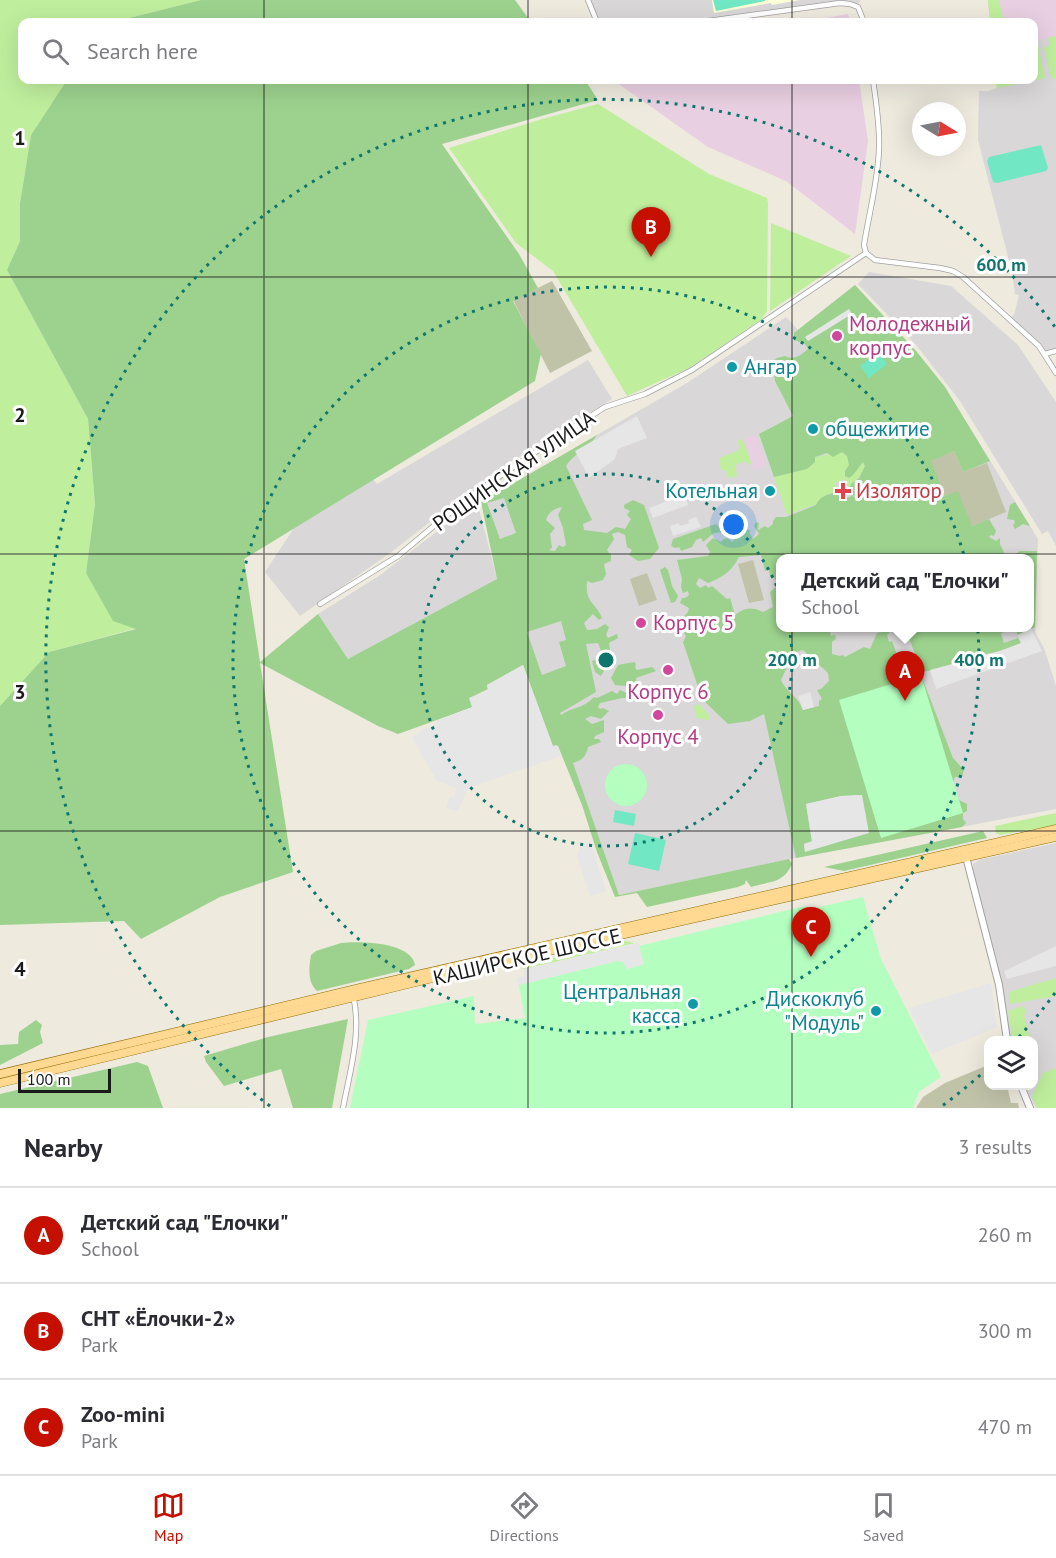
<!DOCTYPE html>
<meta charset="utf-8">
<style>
:root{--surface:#fff;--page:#f7f7f7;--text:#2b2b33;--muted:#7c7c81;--line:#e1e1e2;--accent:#c51000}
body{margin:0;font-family:"PT Sans",sans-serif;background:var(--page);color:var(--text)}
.controls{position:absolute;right:18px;bottom:18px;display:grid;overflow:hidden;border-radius:12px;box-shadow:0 6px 24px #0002}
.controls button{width:54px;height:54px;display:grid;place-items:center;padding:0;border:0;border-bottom:2px solid var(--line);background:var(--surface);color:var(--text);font:30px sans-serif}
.compass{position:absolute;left:912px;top:102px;width:54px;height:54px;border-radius:50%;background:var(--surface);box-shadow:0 6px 24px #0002;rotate:100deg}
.scale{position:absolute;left:18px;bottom:15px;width:93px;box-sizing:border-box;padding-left:6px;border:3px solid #1a1a1a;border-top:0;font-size:16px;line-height:21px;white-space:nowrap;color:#1a1a1a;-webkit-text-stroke:4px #fff;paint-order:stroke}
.you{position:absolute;left:734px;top:525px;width:21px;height:21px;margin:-15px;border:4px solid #fff;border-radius:50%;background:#1a73e8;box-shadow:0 0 0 9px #1a73e833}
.badge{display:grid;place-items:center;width:39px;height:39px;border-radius:50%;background:var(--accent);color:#fff;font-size:20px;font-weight:700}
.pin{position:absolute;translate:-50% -50px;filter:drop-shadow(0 2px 3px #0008)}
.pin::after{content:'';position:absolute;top:32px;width:21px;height:18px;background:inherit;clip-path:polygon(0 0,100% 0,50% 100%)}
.popup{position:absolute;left:776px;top:554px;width:258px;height:78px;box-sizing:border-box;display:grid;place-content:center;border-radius:12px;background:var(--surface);filter:drop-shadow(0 2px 4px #0005);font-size:20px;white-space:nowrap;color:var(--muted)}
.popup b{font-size:22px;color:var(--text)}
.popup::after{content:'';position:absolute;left:50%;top:100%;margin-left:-12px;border:12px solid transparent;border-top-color:var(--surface)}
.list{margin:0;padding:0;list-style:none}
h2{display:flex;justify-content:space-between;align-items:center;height:78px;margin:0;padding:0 24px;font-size:26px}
h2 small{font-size:20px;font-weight:400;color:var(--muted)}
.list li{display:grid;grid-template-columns:39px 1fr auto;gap:18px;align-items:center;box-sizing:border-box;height:96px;padding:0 24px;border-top:2px solid var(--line)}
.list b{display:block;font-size:22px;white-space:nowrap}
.list p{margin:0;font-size:20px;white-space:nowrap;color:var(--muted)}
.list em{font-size:20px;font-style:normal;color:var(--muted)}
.icon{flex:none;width:33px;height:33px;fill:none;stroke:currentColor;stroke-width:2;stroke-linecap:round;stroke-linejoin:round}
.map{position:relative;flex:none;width:1056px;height:1108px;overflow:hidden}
.search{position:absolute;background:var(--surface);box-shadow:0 6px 24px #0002;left:18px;right:18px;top:18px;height:66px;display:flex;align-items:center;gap:15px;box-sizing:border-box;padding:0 21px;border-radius:12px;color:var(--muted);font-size:22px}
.sheet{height:366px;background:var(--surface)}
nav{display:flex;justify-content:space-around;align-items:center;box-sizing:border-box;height:84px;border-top:2px solid var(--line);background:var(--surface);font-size:16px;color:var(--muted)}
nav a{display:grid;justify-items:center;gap:3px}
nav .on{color:var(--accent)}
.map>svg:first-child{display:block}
.residential{fill:#d9d7d7;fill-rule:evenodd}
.industrial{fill:#e8cfe1}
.education{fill:#fcffd6}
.construction{fill:#c1c3a9}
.grass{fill:#bfef9d}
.forest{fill:#9cd28e;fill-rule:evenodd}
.park{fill:#b4ffc0}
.pitch{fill:#72e7c3}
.parking{fill:#e6e6e6}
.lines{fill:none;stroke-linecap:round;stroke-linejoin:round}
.minor-casing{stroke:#a1a1a1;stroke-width:6}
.tertiary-casing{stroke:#a1a1a1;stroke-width:8}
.primary-casing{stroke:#916c00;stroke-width:9}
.minor{stroke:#fff;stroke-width:4.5}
.tertiary{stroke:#fff;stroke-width:6}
.primary{stroke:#ffd992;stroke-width:8}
.grid{fill:none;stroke:#1a1a1a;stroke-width:1.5;stroke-opacity:0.55}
.ring{fill:none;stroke:#0f766e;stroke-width:3;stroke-dasharray:3 6}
.hotel-dot{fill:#d1479c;stroke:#fff;stroke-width:2}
.culture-dot{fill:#0f9aa8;stroke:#fff;stroke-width:2}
.health-dot{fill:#e0444e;stroke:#fff;stroke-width:2}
.labels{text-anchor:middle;stroke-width:6;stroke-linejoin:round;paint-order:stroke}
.hotel-label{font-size:21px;fill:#b23c85;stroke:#fff;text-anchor:start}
.culture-label{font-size:21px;fill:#0d838f;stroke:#fff;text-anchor:end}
.street-label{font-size:21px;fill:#1a1a1a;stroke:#fff}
.health-label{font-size:21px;fill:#be3a42;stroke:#fff;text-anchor:start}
.grid-label{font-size:20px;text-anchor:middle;font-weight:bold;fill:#1a1a1a;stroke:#fff;stroke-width:6;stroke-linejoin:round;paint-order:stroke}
.centre{fill:#0f766e;stroke:#fff;stroke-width:3}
.ring-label{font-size:18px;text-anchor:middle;font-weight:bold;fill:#0f766e;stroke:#fff;stroke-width:6;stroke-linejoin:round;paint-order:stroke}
</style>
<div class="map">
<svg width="1056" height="1108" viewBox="0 0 1056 1108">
<rect width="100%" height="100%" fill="#eeeade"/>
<g class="residential">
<path d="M 588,0 L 861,0 L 856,6 L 847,3 L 701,22 L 597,22 Z"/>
<path d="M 988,0 L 1056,0 L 1056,351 L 1045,354 L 1009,319 L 1014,315 L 1019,295 L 1015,294 L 1012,272 L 978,140 L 979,91 L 989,91 L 997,88 L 995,80 L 1034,80 L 1034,22 L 990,22 Z"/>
<path d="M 869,272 L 951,286 L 1018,345 L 1056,402 L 1056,546 L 1048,531 L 1042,534 L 960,401 L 917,346 L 858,284 Z"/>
<path d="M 855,285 L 916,351 L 945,387 L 1038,539 L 1035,632 L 1044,648 L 1056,686 L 1056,809 L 785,860 L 619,895 L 481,502 L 687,383 L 786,317 L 798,330 ZM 780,558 L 1030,558 L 1030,628 L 780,628 Z"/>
<path d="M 588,360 L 612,399 L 558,432 L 489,476 L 390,553 L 300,616 L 265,572 L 317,493 L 357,461 L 377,484 Z"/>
<path d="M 477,501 L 497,579 L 465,607 L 348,659 L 318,614 L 379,576 Z"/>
<path d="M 1056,843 L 1056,1108 L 1036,1108 L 1025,1086 L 1034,1086 L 1034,1040 L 1010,1040 L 973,876 L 973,864 L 979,860 Z"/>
</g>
<g class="industrial">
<path d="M 999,0 L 1056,0 L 1056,36 L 1034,41 L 1034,22 L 1004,22 Z"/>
<path d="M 848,14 L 850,22 L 794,22 L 814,20 Z"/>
<path d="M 613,80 L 859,80 L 868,141 L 855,234 L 786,181 L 708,147 Z"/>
<path d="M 756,435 L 766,466 L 754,471 L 743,439 Z"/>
</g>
<path class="education" d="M 712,0 L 800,0 L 772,5 L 771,3 L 714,13 Z"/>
<g class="construction">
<path d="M 552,281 L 592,351 L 550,373 L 513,300 Z"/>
<path d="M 954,451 L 963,472 L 987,463 L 1006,512 L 972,526 L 945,496 L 930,461 Z"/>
<path d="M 753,560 L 764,600 L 749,603 L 738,564 Z"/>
<path d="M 647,573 L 657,600 L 639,606 L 630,579 Z"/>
<path d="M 988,1065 L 988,1086 L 1007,1086 L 1011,1103 L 1018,1103 L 1019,1108 L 916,1108 L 923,1097 L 945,1083 Z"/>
</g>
<g class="grass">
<path d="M 0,0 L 201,0 L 113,22 L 22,22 L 22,80 L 67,80 L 31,135 L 20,203 L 20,241 L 7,270 L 88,419 L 95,504 L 86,573 L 137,628 L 49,652 L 0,706 Z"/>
<path d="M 988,0 L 999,0 L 1004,22 L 990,22 Z"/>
<path d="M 1056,36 L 1056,80 L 1051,77 L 1044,48 L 1050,45 L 1048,38 Z"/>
<path d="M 1037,40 L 1045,78 L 997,88 L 995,80 L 1034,80 L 1034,41 Z"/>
<path d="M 598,104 L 709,174 L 767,198 L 768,203 L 767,311 L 762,319 L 689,368 L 627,396 L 553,271 L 516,243 L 449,148 L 542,119 Z"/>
<path d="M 771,223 L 851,256 L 770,311 Z"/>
<path d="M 743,439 L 752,465 L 744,461 L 735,465 L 737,476 L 728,478 L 726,470 L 721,470 L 719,458 L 740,450 L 738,441 Z"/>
<path d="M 842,452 L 847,456 L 853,475 L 863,462 L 865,466 C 862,477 853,480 849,489 L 846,479 L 835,483 L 838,492 L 828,494 L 816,504 L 787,515 L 774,477 L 807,469 L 815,457 Z"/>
<path d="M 699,704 L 709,715 L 710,720 L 696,718 L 694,706 Z"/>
<path d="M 1056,813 L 1056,825 L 1000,835 L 996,833 L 995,826 Z"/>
<path d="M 626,941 L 635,943 L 525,969 L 521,968 L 527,964 Z"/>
<path d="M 1056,978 L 1056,996 L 1010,1004 L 1009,992 Z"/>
<path d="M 1023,1006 L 1027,1012 L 1024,1014 L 1030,1040 L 1013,1040 L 1008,1011 Z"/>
<path d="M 1056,1068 L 1056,1108 L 1037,1108 L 1032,1097 L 1043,1073 Z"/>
</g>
<g class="forest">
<path d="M 201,0 L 515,0 L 531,22 L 113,22 Z"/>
<path d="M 67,80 L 585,80 L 598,100 L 442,144 L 519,254 L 538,288 L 513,301 L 541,354 L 535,381 L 244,559 L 260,662 L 318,614 L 348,659 L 497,579 L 481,502 L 597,435 C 590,448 573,454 566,466 L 592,520 L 583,524 L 584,530 L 607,533 L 616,527 L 625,529 L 631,519 L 627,515 L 630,511 L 624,508 L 624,505 L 633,500 L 644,505 L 659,548 L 650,559 L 638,561 L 629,555 L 632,550 L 627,547 L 625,535 L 618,532 L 612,534 L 614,539 L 607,550 L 611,555 L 611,561 L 604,564 L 606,574 L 603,580 L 592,583 L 587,581 C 585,604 595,601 602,618 L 599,620 L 593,614 L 584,623 L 587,630 L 597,629 L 605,624 L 609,627 L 606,635 L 608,638 L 617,634 L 618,638 L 609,643 L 610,650 L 606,652 L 601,651 L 598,643 L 586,644 L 596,692 L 560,713 L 561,715 C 572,707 585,708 594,697 L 597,698 L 612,691 L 617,694 L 620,690 L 631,695 L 637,691 L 643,693 L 639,698 L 622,698 L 600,703 L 598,707 L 600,709 L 603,708 L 609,711 L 601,719 L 591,716 L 585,719 L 592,724 L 604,720 L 604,732 L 595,736 L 594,739 L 599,739 L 601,742 L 588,747 C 586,757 582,760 573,763 L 619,895 L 789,859 L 792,864 C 783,884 770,881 751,887 L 746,880 L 745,884 L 738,887 L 647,907 L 637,893 L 615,897 L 597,852 L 582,805 L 558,746 L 553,747 L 523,665 L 487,685 L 488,689 L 470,698 L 473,707 L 398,734 L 378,726 L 260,663 L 293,872 L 220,897 L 141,939 L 124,921 L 0,925 L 0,706 L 49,652 L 136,629 L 113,621 L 86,573 L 95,504 L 88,419 L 7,270 L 20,241 L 20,203 L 31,135 ZM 504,498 L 516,533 L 500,539 L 487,503 ZM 562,507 L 558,515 L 563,528 L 566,545 L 563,547 L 559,545 L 555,551 L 549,550 L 552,548 L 550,534 L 555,528 L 546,520 C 549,512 553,509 562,507 ZM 561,621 L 566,640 L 559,642 L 566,666 L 542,675 L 527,632 Z"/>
<path d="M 855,285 L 916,351 L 945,387 L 990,461 L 963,472 L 954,451 L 931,461 L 945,496 L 958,491 L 972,526 L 989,519 L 996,531 L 994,536 L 991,535 L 989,537 L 996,541 L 1000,538 L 1000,544 L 1006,557 L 1012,556 L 1020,551 L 1037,551 L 1035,627 L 1018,635 L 1015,628 L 1001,633 L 1004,643 L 1018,638 L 1021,643 L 1000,651 L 986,654 L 973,660 L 964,659 C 958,666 946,670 937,671 C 931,672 928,670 922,672 L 905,628 L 1030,628 L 1030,558 L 780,558 L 780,628 L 829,628 L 831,636 L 835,635 L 836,639 L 832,642 L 832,654 L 840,656 L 843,655 L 845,657 L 864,647 L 870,649 L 877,633 L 882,632 L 884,628 L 894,628 L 887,635 L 889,642 L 892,641 L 900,663 L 911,659 L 913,664 L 916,662 L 953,758 L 964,770 L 962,777 L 955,777 L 953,782 L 959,800 L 967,804 L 967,811 L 963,813 L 963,819 L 966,823 L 962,827 L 796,858 L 764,714 L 750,721 L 728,724 L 702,699 L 683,642 L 686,636 L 682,630 L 686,623 L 681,619 L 688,612 L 689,608 L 680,603 L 682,598 L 685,598 L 689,595 L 688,591 L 683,593 L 681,587 L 682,579 L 677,560 L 708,556 L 710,552 L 706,545 L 713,538 L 721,542 L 724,539 L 728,538 L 732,542 L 746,529 L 751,531 L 749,532 L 753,539 L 759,534 L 754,526 L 756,522 L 759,523 L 758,530 L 765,526 L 768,528 L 773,524 L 773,521 L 776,517 L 786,517 L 816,505 C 819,496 829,494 838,492 L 841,500 L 852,496 L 849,489 L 851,484 L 859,478 L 865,466 L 863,462 L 853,475 L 849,478 L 845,476 L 845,471 L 849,465 L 847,456 L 842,452 L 833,457 L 827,453 L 815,457 L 815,462 L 807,469 L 774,477 L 759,434 L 793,416 L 775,381 L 772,362 L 777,358 L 785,356 C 794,361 801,355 808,349 L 805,344 L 794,340 L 794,333 ZM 761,555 L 765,571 L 769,570 L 770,576 L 773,576 L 777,582 L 776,587 L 770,592 L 773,607 L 763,612 C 751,606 744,608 735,615 L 730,598 L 727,599 L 712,586 L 708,588 L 706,585 L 700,588 L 696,584 L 699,578 L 708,583 C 723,577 731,572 739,557 ZM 803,650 L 828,673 L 829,681 L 821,689 L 817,690 L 822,699 L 819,701 L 819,706 L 803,710 C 799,697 786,692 781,680 L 788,665 L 788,655 ZM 862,795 L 805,852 L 804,844 L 812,842 L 806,804 L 841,796 Z"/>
<path d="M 1015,502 L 1030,526 L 1023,524 L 1015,529 L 1013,525 L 1015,523 L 1014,520 L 1007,519 L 1010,505 Z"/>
<path d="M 716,524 L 724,532 L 714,533 L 703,542 L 701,538 L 696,540 L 692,547 L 681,551 L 679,547 L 675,548 L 671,546 L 673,539 Z"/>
<path d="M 665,567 L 668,570 L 672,586 L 678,596 L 675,602 L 671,603 L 660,570 Z"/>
<path d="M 606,655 L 613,655 L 601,676 L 595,672 L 592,661 Z"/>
<path d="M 634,662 L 636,664 L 635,668 L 637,670 L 652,667 L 656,671 L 636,678 L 637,683 L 625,686 L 615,685 L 611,678 L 618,665 Z"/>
<path d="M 983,831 L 987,838 L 844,871 L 824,867 Z"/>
<path d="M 341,943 C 360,941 411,942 415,965 L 409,969 L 317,991 C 307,982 309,967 311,955 L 316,951 Z"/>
<path d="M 348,1019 L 332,1108 L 293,1108 L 281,1069 L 224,1086 L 206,1062 L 204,1056 L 268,1037 Z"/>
<path d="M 36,1020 L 42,1025 L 40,1032 L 43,1043 L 0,1065 L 0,1045 L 18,1044 L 19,1032 Z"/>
<path d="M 137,1062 L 148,1066 L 163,1108 L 0,1108 L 0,1094 Z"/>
</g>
<g class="park">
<path d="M 921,675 L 963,813 L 881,838 L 839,700 Z"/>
<circle cx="626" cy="785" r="21"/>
<path d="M 863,897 L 881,959 L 941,1077 L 919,1092 L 913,1108 L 350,1108 L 368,1020 L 474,996 L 475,1024 L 525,1018 L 519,985 L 617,961 L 623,962 L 627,969 L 644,964 L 639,946 L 805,906 L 806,910 Z"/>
</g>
<g class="pitch">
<path d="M 713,0 L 765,0 L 765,1 L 716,11 Z"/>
<path d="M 1041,145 L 1048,168 L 1046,171 L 997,183 L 993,182 L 987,161 L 989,157 Z"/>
<path d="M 878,352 L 887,364 L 869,378 L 860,366 Z"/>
<path d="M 615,810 L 636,814 L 634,826 L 613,822 Z"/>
<path d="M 635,833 L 666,840 L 659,871 L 628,864 Z"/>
</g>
<g class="parking">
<path d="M 849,309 L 852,314 L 808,341 L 805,337 Z"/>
<path d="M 637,416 L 647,438 L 618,449 L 615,459 L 589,478 L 575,451 Z"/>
<path d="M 685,494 L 688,505 L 653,518 L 649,508 Z"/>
<path d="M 696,517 L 701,527 L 673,536 L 670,526 L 678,523 L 680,526 L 689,523 L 688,520 Z"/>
<path d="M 1031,628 L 1042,651 L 936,689 L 930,670 L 1000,651 L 1021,643 L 1018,635 Z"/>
<path d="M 523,665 L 553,746 L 557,745 L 561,756 L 468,788 L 458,811 L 446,808 L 449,798 L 455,796 L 456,788 L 437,781 L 412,738 L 426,728 L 436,725 L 438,720 L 472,707 L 469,698 L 488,690 L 487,685 Z"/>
<path d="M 810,692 L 814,707 L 803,710 L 798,696 Z"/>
<path d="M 862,795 L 869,833 L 805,852 L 804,844 L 812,841 L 806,804 L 841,796 Z"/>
<path d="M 590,841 L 606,891 L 590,896 L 577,856 L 581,845 Z"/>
<path d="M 638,943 L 644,964 L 627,969 L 623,962 L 617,961 L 519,985 L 517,978 L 525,976 L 524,969 Z"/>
<path d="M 1056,946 L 1056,966 L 1007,979 L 1004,971 Z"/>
<path d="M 991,983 L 997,1027 L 932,1054 L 909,1008 Z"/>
</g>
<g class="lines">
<defs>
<g id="minor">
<path d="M 588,0 L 597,22"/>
<path d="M 701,22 L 840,3 L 850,4 L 858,7 L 864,22"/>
<path d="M 873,80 C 876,102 880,125 879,149 C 878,181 869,213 864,245 L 866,253 L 875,260 L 940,268 L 953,271 L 963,277 L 1039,346 L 1056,373"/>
<path d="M 1045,354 L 1056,351"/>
<path d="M 320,604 L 398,556 L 466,499 L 558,437 L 605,407 L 645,394 L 692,370 L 866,253"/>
<path d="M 343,1108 C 350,1071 362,1032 353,995"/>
</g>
<g id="tertiary">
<path d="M 965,853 L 999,985 L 1007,1040"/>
<path d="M 1021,1086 L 1030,1108"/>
</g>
<g id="primary">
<path d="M 0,1074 L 360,988 L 1056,829"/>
<path d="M 0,1083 L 474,968 L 1056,837"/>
</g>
</defs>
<use href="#minor" class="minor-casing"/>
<use href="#tertiary" class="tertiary-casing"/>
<use href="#primary" class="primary-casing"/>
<use href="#minor" class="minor"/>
<use href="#tertiary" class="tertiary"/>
<use href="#primary" class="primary"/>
</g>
<path class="grid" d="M 264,0 L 264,22M 528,0 L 528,22M 792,0 L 792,22M 264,80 L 264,1108M 528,80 L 528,1108M 792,80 L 792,1108M 0,277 L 1056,277M 0,554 L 1056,554M 0,831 L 1056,831"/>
<g class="ring">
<circle cx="606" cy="660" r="186"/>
<circle cx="606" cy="660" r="373"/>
<path d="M1055 993A559 559 0 0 1 1018 1038M987 1069A559 559 0 0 1 942 1106M270 1106A559 559 0 1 1 1055 327"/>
</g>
<g class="hotel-dot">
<circle cx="837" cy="336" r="6"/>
<circle cx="641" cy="623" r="6"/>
<circle cx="668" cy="670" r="6"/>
<circle cx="658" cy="715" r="6"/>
</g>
<g class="culture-dot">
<circle cx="732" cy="367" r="6"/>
<circle cx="813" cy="429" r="6"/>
<circle cx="770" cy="491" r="6"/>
<circle cx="693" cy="1004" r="6"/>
<circle cx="876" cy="1011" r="6"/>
</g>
<path class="health-dot" d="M840 482h6v6h6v6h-6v6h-6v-6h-6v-6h6z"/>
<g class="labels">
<g class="hotel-label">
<text x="849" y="331">Молодежный<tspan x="849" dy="24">корпус</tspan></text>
<text x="653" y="630">Корпус 5</text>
<text x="668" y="699" text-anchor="middle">Корпус 6</text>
<text x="658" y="744" text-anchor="middle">Корпус 4</text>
</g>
<g class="culture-label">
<text x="744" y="374" text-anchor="start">Ангар</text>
<text x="825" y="436" text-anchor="start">общежитие</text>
<text x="758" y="498">Котельная</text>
<text x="681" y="999">Центральная<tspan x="681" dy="24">касса</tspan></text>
<text x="864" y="1006">Дискоклуб<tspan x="864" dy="24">"Модуль"</tspan></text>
</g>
<g class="street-label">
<text transform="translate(514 471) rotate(-35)" y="7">РОЩИНСКАЯ УЛИЦА</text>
<text transform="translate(527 957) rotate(-13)" y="7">КАШИРСКОЕ ШОССЕ</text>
</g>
<g class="health-label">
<text x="856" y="498">Изолятор</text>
</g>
</g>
<g class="grid-label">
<text x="20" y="145">1</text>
<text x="20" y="422">2</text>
<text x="20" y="699">3</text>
<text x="20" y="976">4</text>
</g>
<circle cx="606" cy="660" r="9" class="centre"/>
<g class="ring-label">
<text x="1001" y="271">600 m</text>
<text x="792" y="666">200 m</text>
<text x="979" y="666">400 m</text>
</g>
</svg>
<div class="controls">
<button><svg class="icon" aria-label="layers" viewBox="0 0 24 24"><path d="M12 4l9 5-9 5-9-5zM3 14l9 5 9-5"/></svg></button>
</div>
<svg class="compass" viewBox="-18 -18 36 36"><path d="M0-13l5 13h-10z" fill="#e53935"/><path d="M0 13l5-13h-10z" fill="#7c7c81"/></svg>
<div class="scale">100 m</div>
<div class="you"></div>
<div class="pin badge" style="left:905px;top:701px">A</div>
<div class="popup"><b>Детский сад &quot;Елочки&quot;</b>School</div>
<div class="pin badge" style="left:651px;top:257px">B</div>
<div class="pin badge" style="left:811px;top:957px">C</div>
<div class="search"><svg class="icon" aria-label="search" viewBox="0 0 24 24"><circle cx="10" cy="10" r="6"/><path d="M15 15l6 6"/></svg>Search here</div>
</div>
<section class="sheet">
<h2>Nearby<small>3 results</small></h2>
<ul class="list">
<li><span class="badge">A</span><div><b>Детский сад &quot;Елочки&quot;</b><p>School</p></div><em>260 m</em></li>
<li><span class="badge">B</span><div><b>СНТ «Ёлочки-2»</b><p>Park</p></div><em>300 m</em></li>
<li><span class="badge">C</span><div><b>Zoo-mini</b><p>Park</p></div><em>470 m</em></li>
</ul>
</section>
<nav>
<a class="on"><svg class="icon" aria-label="map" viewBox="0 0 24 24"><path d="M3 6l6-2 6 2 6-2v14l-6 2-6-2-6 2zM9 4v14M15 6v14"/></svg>Map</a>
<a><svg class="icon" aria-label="directions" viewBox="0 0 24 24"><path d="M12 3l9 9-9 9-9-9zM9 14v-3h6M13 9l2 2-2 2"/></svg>Directions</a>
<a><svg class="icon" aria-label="saved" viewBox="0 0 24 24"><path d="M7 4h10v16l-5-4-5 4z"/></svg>Saved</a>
</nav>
